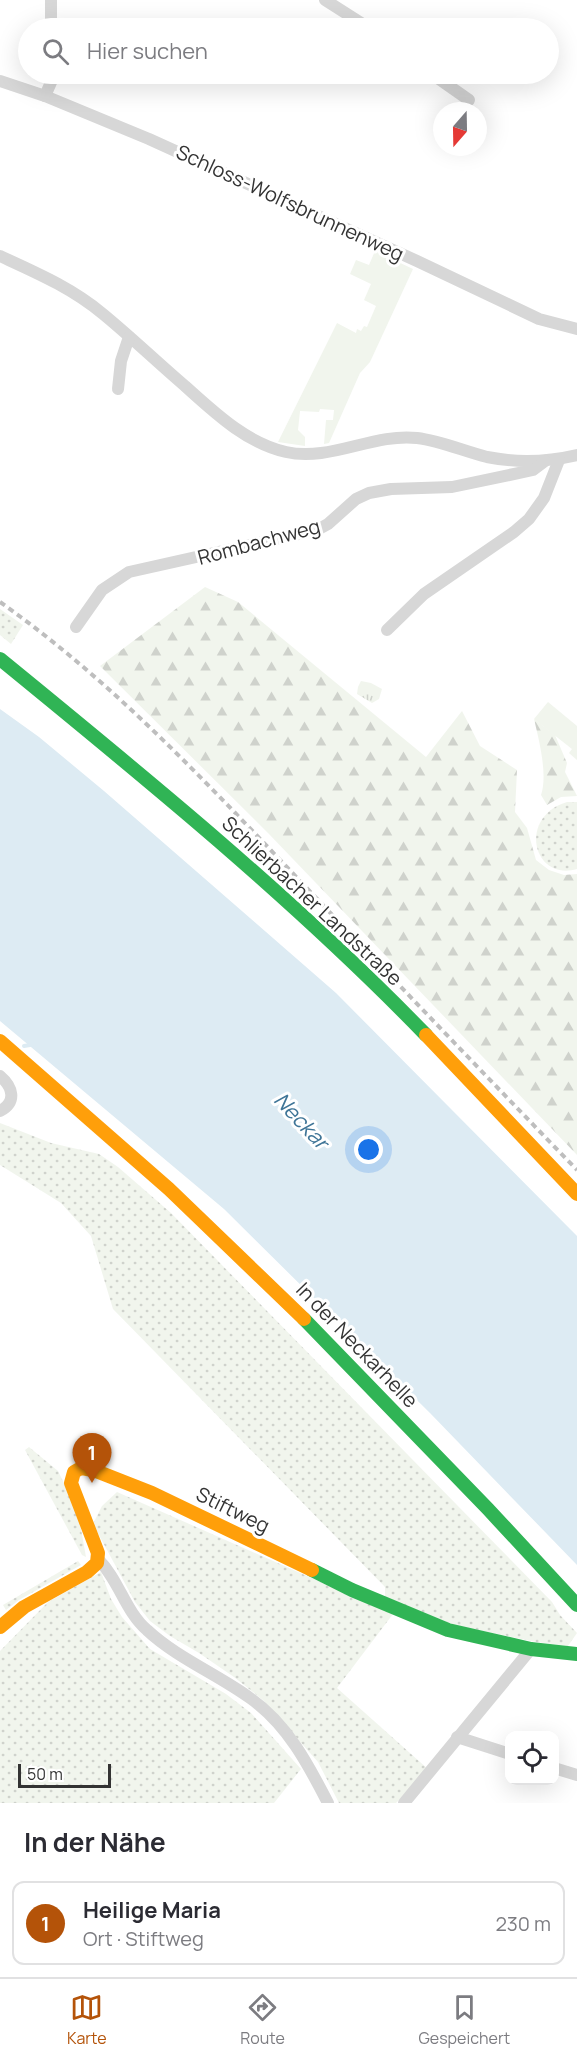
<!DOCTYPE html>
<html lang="de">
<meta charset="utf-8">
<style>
:root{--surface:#fff;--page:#f7f7f7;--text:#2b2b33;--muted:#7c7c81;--line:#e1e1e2;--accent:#b45309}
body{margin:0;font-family:Manrope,sans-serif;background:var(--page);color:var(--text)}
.controls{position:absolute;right:18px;bottom:18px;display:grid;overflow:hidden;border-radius:12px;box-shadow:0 6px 24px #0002}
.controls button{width:54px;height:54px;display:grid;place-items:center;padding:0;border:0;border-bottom:2px solid var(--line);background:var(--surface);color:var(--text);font:30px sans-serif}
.compass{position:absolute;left:433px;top:102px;width:54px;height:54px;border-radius:50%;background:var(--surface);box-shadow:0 6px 24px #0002;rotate:200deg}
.scale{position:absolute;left:18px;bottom:15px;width:93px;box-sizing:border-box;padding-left:6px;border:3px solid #333;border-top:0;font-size:16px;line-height:21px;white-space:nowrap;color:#333;-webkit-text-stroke:4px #fff;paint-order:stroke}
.you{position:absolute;left:369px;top:1150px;width:21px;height:21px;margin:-15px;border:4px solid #fff;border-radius:50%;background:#1a73e8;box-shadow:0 0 0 9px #1a73e833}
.badge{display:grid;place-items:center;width:39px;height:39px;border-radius:50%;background:var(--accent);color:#fff;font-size:20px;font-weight:700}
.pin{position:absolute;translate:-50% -50px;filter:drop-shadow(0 2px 3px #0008)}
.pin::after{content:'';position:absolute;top:32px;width:21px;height:18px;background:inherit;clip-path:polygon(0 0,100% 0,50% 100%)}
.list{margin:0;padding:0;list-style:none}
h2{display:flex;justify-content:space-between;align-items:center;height:78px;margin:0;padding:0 24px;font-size:26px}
h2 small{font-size:20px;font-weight:400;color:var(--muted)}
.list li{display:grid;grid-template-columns:39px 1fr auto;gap:18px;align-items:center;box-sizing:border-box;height:84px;margin:0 12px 12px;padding:0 12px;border:2px solid var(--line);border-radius:12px}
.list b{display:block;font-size:22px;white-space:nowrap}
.list p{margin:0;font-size:20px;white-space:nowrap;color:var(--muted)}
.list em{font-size:20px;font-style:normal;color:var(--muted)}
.icon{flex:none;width:33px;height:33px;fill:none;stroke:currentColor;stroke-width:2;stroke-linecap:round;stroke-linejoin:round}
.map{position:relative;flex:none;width:577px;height:1803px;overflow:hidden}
.search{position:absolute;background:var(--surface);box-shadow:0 6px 24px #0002;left:18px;right:18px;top:18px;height:66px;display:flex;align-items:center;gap:15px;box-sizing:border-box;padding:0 21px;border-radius:33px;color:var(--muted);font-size:22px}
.sheet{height:174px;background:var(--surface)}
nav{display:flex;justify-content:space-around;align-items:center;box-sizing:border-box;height:84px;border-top:2px solid var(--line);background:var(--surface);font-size:16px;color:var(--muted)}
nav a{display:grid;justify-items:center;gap:3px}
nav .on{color:var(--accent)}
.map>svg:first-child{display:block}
.grass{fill:url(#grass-dots)}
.forest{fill:url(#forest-firs)}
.park{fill:url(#park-tufts)}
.garden{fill:#f1f5ed}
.water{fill:#ddebf3}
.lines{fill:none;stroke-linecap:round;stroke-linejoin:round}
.stream{stroke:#ddebf3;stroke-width:4}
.street{stroke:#d7d7d7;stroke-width:12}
.fast{stroke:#30b455;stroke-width:14}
.slow{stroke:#ff9f0a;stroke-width:14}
.rail{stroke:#bebebe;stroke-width:4;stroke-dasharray:6 4.5;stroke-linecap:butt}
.labels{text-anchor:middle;stroke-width:6;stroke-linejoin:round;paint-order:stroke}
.street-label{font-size:20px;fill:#333;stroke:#fff}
.water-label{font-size:21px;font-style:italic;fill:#3f7597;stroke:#fff}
</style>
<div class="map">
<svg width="577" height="1803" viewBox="0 0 577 1803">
<defs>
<pattern id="grass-dots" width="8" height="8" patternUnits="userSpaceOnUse" patternTransform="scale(1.5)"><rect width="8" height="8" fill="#f1f5ed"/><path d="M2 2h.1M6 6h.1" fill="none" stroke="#cfd2cc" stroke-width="1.8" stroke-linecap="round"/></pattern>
<pattern id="forest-firs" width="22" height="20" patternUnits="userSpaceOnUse" patternTransform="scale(1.5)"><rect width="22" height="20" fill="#f1f5ed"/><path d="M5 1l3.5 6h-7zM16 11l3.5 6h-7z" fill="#cfd2cc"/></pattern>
<pattern id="park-tufts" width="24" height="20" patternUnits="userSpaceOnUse" patternTransform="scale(1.5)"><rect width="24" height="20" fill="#f1f5ed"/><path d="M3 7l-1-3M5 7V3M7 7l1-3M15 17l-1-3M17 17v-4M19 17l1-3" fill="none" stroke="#cfd2cc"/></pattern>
</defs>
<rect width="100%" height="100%" fill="#fff"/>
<g class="grass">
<path d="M 0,609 L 23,625 L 11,644 L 0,635 Z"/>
<path d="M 567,802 L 577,802 L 577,869 C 533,882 517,817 567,802 Z"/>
<path d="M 0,1123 L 51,1143 L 99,1154 L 118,1167 L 171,1213 L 552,1602 L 560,1615 L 577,1633 L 568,1646 L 536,1642 L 454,1625 L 385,1597 L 385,1587 L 113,1309 L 91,1236 L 61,1203 L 0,1165 Z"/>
<path d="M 29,1447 L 58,1471 L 78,1512 L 86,1557 L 82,1555 L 25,1450 Z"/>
<path d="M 117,1492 L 393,1614 L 337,1688 L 429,1770 L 396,1803 L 339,1803 L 318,1762 L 264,1701 L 234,1677 L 199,1653 L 170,1636 L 150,1621 L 135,1602 L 93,1524 L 102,1506 Z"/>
<path d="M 78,1561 L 81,1565 L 19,1600 L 6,1610 L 3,1605 Z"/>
<path d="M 101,1572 L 111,1599 L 122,1617 L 150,1649 L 226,1694 L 251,1713 L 301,1769 L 274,1803 L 0,1803 L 0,1651 L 48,1602 Z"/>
</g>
<g class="forest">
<path d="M 205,587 L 238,602 L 426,757 L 462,711 L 480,746 L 517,770 L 515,812 L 527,828 L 536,860 L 549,870 L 564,875 L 577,874 L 577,1155 L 268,833 L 100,666 Z"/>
<path d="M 534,719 L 555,735 L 567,763 L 565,772 L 577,796 L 561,797 L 547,805 L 541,795 C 548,775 539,740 534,719 Z"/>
</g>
<path class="park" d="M 361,681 L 371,683 L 382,689 L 379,699 L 372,703 L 357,694 L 358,687 Z"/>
<g class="garden">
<path d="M 375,251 L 413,269 L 370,362 L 360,373 L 329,443 L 324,444 L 326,420 L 333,420 L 334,410 L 320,409 L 319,412 L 300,411 L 298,430 L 305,437 L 305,446 L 278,442 L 337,323 L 356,333 L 357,329 L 361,331 L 364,326 L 367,327 L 376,306 L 364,300 L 371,284 L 350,274 L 356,260 L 369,265 Z"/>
<path d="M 548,702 L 577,726 L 577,760 L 569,753 L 572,749 L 534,719 Z"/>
</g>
<path class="water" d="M 0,709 L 39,737 L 104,791 L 336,993 L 577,1236 L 577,1565 L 430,1413 L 224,1209 L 0,1021 Z"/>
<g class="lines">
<path class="stream" d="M 24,1046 L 30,1045"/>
<g class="street">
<path d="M 51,0 L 51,28"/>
<path d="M 325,0 L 369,28"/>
<path d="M 432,74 L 469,100"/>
<path d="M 0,81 L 45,96 L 149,139 L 417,261 L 539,319 L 577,329"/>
<path d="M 45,96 L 52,80 L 52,74"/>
<path d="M 0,256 C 37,273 72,288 103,314 C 131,337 157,362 185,386 C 214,412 246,443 286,452 C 330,462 373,433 417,438 C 441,441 463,451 487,457 C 517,463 547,462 577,455"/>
<path d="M 118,389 L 121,361 L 129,337"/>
<path d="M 76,627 L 102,590 L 129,572 L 317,530 L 328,524 L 356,499 L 369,493 L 391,489 L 452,487 L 533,470 L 545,461"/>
<path d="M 387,630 L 424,594 L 514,532 L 529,519 L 544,498 L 559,460"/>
<path d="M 0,1076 C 13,1087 17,1102 0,1111"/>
<path d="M 98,1559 C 119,1580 125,1611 147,1630 C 177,1658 217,1674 250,1698 C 287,1724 308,1764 328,1803"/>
<path d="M 457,1737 L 510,1754"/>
<path d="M 554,1768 L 577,1775"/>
<path d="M 404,1803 L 531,1649"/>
</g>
<g class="fast">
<path d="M 0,659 C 147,779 294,899 426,1035"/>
<path d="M 304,1319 L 488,1509 L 577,1605"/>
<path d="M 312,1570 L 352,1590 L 448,1630 L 531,1649 L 577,1654"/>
</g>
<g class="slow">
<path d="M 426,1035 L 577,1194"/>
<path d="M 0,1041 L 169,1189 L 304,1319"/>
<path d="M 0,1627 L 24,1607 L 87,1572 L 97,1563 L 98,1553 L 71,1483 L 74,1472 L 81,1468 L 96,1471 L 152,1493 L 312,1570"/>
</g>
<path class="rail" d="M 0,602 C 112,681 207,783 301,882 C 393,979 485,1075 577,1170"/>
</g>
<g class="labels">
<g class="street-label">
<text transform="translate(290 203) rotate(25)" y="7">Schloss-Wolfsbrunnenweg</text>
<text transform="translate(259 542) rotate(-15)" y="7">Rombachweg</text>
<text transform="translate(312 901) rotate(43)" y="7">Schlierbacher Landstraße</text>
<text transform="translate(357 1345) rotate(46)" y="7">In der Neckarhelle</text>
<text transform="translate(233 1510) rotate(26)" y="7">Stiftweg</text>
</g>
<g class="water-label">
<text transform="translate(301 1121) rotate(47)" y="7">Neckar</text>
</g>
</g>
</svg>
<div class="controls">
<button><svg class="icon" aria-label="locate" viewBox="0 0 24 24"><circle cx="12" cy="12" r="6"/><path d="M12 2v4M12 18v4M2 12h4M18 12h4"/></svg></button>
</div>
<svg class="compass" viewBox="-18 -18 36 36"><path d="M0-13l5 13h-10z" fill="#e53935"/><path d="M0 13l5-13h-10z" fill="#7c7c81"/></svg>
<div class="scale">50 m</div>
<div class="you"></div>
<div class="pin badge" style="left:92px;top:1483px">1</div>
<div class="search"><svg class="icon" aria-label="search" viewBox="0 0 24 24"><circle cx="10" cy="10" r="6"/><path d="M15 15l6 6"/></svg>Hier suchen</div>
</div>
<section class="sheet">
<h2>In der Nähe<small></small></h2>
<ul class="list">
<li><span class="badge">1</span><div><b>Heilige Maria</b><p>Ort · Stiftweg</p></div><em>230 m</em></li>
</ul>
</section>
<nav>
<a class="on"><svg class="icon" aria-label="map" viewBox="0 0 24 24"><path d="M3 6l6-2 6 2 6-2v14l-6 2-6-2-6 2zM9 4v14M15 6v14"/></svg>Karte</a>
<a><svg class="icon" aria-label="directions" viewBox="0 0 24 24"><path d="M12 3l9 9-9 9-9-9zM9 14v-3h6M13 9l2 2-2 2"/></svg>Route</a>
<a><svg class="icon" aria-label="saved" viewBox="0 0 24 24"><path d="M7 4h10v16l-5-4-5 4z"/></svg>Gespeichert</a>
</nav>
